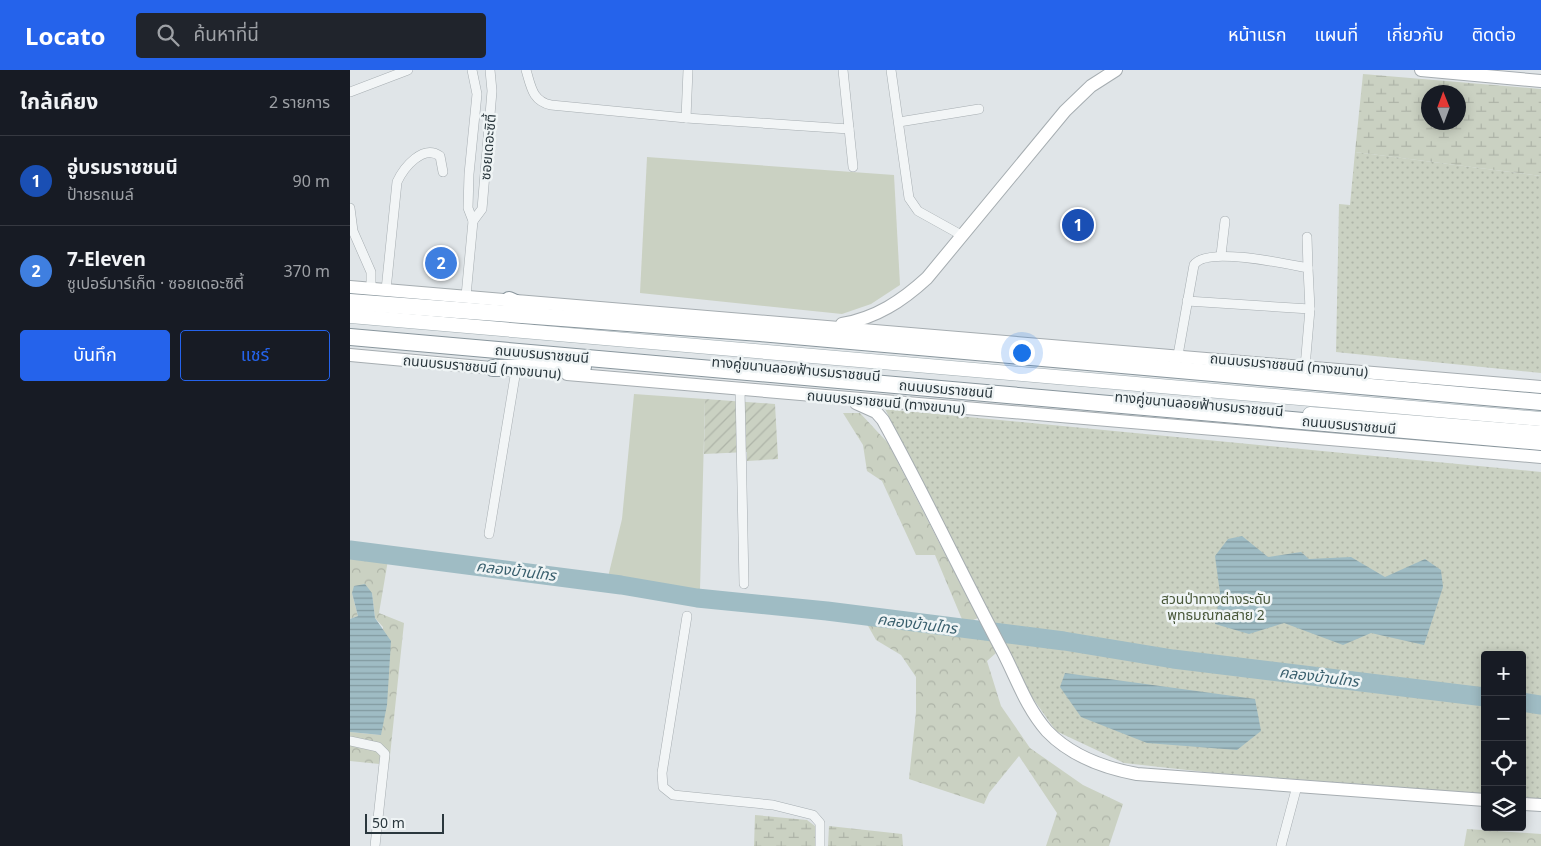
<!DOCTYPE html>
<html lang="th">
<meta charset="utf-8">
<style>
:root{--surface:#171b24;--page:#20242c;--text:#f1f3f6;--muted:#9ea1a6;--line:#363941;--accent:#2563eb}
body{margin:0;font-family:"Noto Sans","Noto Sans Thai",sans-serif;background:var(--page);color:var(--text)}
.controls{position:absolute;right:15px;bottom:15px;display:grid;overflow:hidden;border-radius:5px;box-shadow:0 2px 12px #0003}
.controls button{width:45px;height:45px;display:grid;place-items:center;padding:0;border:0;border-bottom:1px solid var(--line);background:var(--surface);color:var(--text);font:25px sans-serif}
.compass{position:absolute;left:1071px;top:15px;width:45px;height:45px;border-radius:50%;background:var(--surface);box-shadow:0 2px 12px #0003;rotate:359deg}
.scale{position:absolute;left:15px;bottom:12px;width:79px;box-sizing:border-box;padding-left:5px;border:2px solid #2a373d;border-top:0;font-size:14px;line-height:18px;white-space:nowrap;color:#2a373d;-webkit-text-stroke:4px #eff4f5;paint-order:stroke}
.you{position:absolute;left:671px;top:282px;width:18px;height:18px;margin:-12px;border:4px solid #fff;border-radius:50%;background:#1a73e8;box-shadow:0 0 0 8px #1a73e833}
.badge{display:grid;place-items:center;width:32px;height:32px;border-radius:50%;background:var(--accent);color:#fff;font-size:16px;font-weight:700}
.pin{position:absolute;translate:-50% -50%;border:2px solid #fff;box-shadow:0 1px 5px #0006}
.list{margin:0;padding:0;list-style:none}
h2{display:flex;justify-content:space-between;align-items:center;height:65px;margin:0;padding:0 20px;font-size:21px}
h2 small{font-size:16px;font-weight:400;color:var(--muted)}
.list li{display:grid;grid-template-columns:32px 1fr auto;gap:15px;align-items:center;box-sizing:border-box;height:90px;padding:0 20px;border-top:1px solid var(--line)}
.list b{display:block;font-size:19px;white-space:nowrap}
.list p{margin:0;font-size:16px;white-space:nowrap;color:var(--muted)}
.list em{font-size:16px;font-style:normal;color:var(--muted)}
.actions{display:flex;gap:10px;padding:15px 20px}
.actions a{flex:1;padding:11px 0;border:1px solid var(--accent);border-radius:5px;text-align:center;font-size:18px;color:var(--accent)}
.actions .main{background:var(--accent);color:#fff}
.icon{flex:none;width:28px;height:28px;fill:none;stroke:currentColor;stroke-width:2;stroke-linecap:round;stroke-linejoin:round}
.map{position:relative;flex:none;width:1191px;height:776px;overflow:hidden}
header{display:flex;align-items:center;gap:30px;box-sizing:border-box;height:70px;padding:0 25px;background:var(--accent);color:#fff}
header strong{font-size:24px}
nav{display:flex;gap:28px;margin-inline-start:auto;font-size:18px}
.search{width:350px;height:45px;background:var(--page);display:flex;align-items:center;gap:12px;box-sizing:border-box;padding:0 18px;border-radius:5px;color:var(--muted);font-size:19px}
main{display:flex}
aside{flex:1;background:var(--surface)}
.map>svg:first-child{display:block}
.grass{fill:#cad1c2}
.forest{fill:url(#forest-crowns)}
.wetland{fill:url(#wetland-marsh);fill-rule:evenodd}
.park{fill:url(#park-dots)}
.garden{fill:url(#garden-furrows)}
.water{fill:url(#water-rules)}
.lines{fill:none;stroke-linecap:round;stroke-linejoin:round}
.river{stroke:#9fbcc4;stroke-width:19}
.street-casing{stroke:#a6adb1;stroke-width:10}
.secondary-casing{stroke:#a6adb1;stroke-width:14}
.primary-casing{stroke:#a1adb2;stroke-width:15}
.highway-casing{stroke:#89969d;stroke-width:18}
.street{stroke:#f2f5f6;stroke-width:9}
.secondary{stroke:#fff;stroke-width:12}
.primary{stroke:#fff;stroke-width:14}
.highway{stroke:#fff;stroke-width:16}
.labels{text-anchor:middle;stroke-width:5;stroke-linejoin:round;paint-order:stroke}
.street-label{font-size:14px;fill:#2a373d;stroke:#eff4f5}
.park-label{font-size:14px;fill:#485739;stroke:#eff4f5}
.water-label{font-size:15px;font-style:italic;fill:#395f6d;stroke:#eff4f5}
</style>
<header>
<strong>Locato</strong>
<div class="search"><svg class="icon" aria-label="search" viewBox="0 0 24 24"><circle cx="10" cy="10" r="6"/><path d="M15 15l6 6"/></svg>ค้นหาที่นี่</div>
<nav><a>หน้าแรก</a><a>แผนที่</a><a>เกี่ยวกับ</a><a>ติดต่อ</a></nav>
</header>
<main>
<aside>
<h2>ใกล้เคียง<small>2 รายการ</small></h2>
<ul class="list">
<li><span class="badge" style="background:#1a4fb4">1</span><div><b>อู่บรมราชชนนี</b><p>ป้ายรถเมล์</p></div><em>90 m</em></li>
<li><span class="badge" style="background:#3f7fe0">2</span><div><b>7-Eleven</b><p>ซูเปอร์มาร์เก็ต · ซอยเดอะซิตี้</p></div><em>370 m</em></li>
</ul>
<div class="actions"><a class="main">บันทึก</a><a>แชร์</a></div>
</aside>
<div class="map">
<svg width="1191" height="776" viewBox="0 0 1191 776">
<defs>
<pattern id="forest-crowns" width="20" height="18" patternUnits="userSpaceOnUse" patternTransform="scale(1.25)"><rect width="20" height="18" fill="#cad1c2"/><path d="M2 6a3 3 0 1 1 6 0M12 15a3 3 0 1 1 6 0" fill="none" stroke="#aeb4a8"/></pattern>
<pattern id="wetland-marsh" width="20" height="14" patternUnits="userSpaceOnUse" patternTransform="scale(1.25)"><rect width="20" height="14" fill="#cad1c2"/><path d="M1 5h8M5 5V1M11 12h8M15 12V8" fill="none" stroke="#aeb4a8"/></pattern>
<pattern id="park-dots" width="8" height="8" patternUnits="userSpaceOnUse" patternTransform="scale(1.25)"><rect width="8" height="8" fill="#cad1c2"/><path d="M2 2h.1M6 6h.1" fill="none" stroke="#aeb4a8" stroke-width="1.8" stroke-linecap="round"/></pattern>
<pattern id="garden-furrows" width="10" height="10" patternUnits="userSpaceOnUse" patternTransform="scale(1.25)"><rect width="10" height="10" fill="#cad1c2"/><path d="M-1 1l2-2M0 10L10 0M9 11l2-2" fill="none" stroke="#aeb4a8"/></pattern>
<pattern id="water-rules" width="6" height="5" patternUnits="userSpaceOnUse" patternTransform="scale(1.25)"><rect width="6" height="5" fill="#9fbcc4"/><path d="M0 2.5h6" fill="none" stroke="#829aa0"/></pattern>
</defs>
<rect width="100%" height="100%" fill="#e0e5e8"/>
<g class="grass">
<path d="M 297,87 L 544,105 L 550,215 L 521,234 L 492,244 L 290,223 Z"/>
<path d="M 284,324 L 355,329 L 350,520 L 258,507 L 272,449 Z"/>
</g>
<g class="forest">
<path d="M 493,343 L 510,343 L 538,373 L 628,548 L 614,554 L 585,485 L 566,485 L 532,411 L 517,401 L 513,375 Z"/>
<path d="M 0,486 L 38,490 L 29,543 L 54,553 L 39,695 L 0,691 L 0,662 L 31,665 L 33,557 L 25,548 L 22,523 L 2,523 L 8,546 L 0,549 Z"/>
<path d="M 517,554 L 638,567 L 646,583 L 637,591 L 651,636 L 680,678 L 733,715 L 773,734 L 759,776 L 696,776 L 707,743 L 669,686 L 639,723 L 634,734 L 559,709 L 566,642 L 566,607 L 551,585 L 526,570 Z"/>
<path d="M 1117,759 L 1191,764 L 1191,776 L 1114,776 Z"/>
</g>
<g class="wetland">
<path d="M 1013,4 L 1191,19 L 1191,106 L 1005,82 ZM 1078,22 L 1108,22 L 1108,52 L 1078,52 Z"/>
<path d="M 405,745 L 457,750 L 465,756 L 465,776 L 404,776 Z"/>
<path d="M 479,756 L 552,764 L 553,776 L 478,776 Z"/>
</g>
<g class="park">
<path d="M 1005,82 L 1191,106 L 1191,303 L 986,282 L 989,134 L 1000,135 Z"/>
<path d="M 535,339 L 1191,402 L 1191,729 L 1172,727 L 1172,585 L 1135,585 L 1135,724 L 864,703 L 774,693 L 706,661 L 674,616 Z"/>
</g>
<path class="garden" d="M 355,329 L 425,334 L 428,389 L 397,391 L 397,382 L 354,384 Z"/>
<g class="water">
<path d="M 892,466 L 918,487 L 951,482 L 959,489 L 1001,487 L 1035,507 L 1075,489 L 1091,500 L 1093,517 L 1074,575 L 1021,563 L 993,575 L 934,553 L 899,564 L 865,554 L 870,523 L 865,486 L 878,469 Z"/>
<path d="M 15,514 L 22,523 L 25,548 L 41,571 L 37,635 L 31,665 L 0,662 L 0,549 L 8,546 L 2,523 L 4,516 Z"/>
<path d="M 715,603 L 905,629 L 911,661 L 887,680 L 797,673 L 731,647 L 710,617 Z"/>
</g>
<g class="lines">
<g class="river">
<path d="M 0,480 L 271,515 L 347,528 L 477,541 L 714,571 L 823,589 L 1135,627"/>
<path d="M 1172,632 L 1191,635"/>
</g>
<defs>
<g id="street">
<path d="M 176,0 C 181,16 182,31 201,35 L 336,48 L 499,59"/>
<path d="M 493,0 L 503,97"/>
<path d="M 541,0 L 559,128 L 568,141 L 613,166"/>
<path d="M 0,22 L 58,0"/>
<path d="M 336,48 L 338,0"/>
<path d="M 549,52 L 629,39"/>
<path d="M 0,138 L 3,161 L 21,202 L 21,218"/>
<path d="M 123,151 L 132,139 L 142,21 L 140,0"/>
<path d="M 957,167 L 958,198"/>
<path d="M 871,185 L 875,151"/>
<path d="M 36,220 L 47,112 C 54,97 73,74 90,86 L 93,102"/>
<path d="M 116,226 L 123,151 L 118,138 L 119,104 L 127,24 L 122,0"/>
<path d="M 837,231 L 960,239"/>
<path d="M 828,285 L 844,195 C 856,176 937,194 958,198 L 960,239 L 955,297"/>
<path d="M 390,319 L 394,514"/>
<path d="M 139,464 L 166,300"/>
<path d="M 337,546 L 312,703 L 313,717 L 323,725 L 423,735 L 463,745 L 470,753 L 470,776"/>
<path d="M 0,671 L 28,677 L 35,684 L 25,776"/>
<path d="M 931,776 L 947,716"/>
</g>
<g id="secondary">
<path d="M 1071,0 L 1191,11"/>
<path d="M 0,217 L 1191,317"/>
<path d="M 492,254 C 526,248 552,231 577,208 L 715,41 L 741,16 L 766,0"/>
<path d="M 0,285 L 152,299"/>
<path d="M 217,304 L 1191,387"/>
<path d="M 506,333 L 526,342 L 533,350 C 575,426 612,505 653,582 C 667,609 676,637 697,661 C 721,686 754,698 787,704 L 1135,730"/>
<path d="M 1172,734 L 1191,735"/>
</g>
<g id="primary">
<path d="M 0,246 L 1191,349"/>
<path d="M 960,344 L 1191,363"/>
</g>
<g id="highway">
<path d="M 159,230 L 170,235 L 185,238"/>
<path d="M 0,232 L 410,263 L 1191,332"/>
<path d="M 0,267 L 1191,372"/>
<path d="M 143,298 L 233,297"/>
</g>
</defs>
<use href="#street" class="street-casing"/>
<use href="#secondary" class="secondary-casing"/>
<use href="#primary" class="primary-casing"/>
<use href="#highway" class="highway-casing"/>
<use href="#street" class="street"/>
<use href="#secondary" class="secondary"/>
<use href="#primary" class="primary"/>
<use href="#highway" class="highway"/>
</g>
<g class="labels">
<g class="street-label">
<text transform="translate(138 77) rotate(-85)" y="5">ซอยเดอะซิตี้</text>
<text transform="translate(192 284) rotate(5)" y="5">ถนนบรมราชชนนี</text>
<text transform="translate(939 295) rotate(5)" y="5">ถนนบรมราชชนนี (ทางขนาน)</text>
<text transform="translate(132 297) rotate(5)" y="5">ถนนบรมราชชนนี (ทางขนาน)</text>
<text transform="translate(446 299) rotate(5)" y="5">ทางคู่ขนานลอยฟ้าบรมราชชนนี</text>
<text transform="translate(596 319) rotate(5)" y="5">ถนนบรมราชชนนี</text>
<text transform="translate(536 332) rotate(5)" y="5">ถนนบรมราชชนนี (ทางขนาน)</text>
<text transform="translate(849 334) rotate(5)" y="5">ทางคู่ขนานลอยฟ้าบรมราชชนนี</text>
<text transform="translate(999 355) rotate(5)" y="5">ถนนบรมราชชนนี</text>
</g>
<g class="park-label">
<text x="866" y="534">สวนป่าทางต่างระดับ<tspan x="866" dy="16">พุทธมณฑลสาย 2</tspan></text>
</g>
<g class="water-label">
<text transform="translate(166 501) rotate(7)" y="5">คลองบ้านไทร</text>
<text transform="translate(567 554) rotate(7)" y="5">คลองบ้านไทร</text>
<text transform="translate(969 607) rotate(7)" y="5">คลองบ้านไทร</text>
</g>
</g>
</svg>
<div class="controls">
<button>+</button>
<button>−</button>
<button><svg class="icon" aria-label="locate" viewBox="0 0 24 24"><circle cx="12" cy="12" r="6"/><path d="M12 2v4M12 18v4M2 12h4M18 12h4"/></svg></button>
<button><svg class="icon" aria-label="layers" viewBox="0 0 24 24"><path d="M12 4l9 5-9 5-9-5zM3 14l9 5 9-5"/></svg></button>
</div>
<svg class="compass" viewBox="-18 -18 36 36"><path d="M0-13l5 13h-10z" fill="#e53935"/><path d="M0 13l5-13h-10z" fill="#9ea1a6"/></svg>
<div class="scale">50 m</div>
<div class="you"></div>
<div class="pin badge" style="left:728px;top:155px;background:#1a4fb4">1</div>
<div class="pin badge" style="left:91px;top:193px;background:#3f7fe0">2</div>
</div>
</main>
